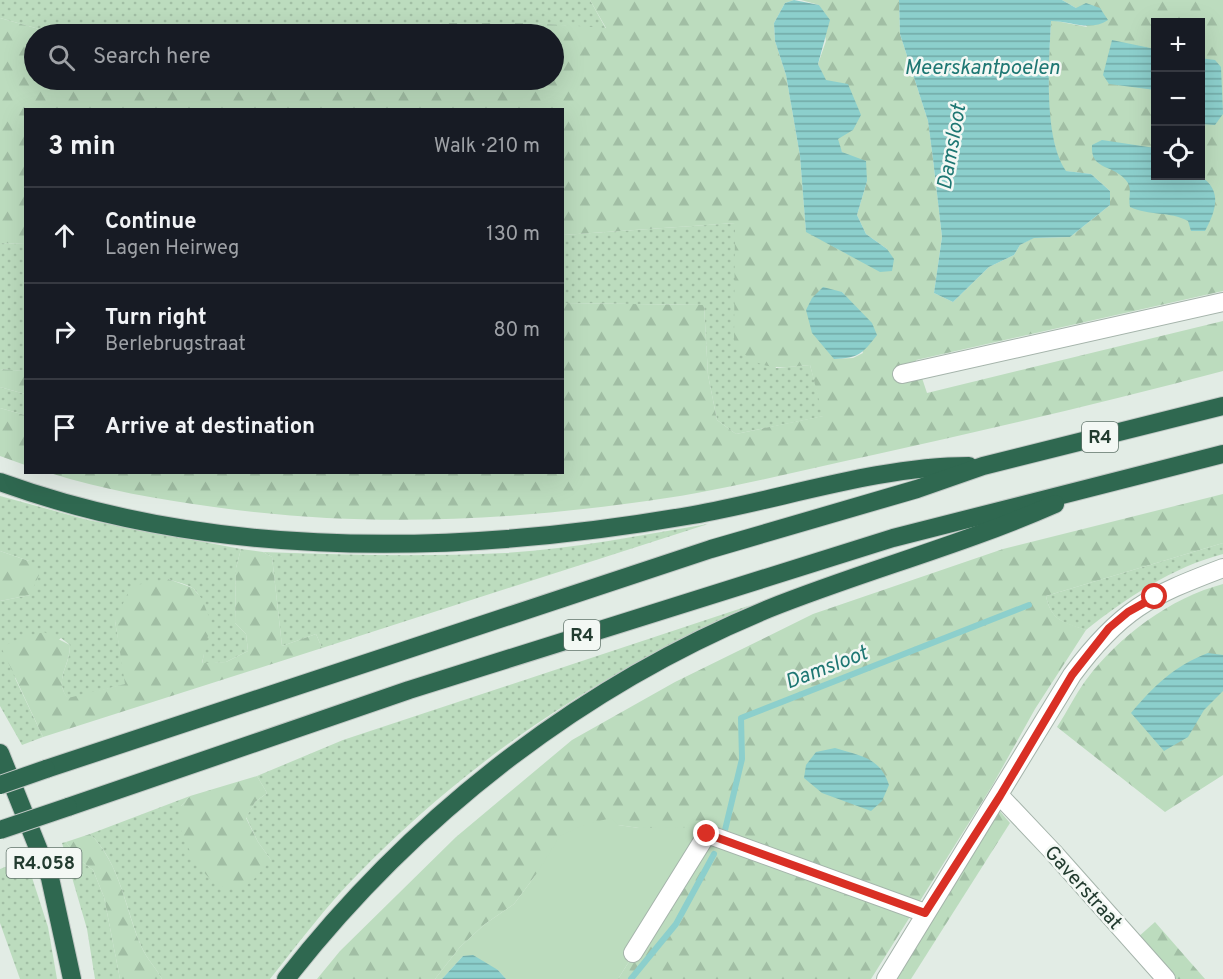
<!DOCTYPE html>
<meta charset="utf-8">
<style>
:root{--surface:#171b24;--page:#242831;--text:#f1f3f6;--muted:#9ea1a6;--line:#363941}
body{margin:0;font-family:Overpass,sans-serif;background:var(--page);color:var(--text)}
.controls{position:absolute;right:18px;top:18px;display:grid;overflow:hidden;border-radius:0px;box-shadow:0 6px 24px #0002}
.controls button{width:54px;height:54px;display:grid;place-items:center;padding:0;border:0;border-bottom:2px solid var(--line);background:var(--surface);color:var(--text);font:30px sans-serif}
.stop{position:absolute;width:18px;height:18px;margin:-14px;border:4px solid #d93025;border-radius:50%;background:#fff}
.stop.end{background:#d93025;border-color:#fff;box-shadow:0 2px 6px #0008}
.list{margin:0;padding:0;list-style:none}
h2{display:flex;justify-content:space-between;align-items:center;height:78px;margin:0;padding:0 24px;font-size:26px}
h2 small{font-size:20px;font-weight:400;color:var(--muted)}
.list li{display:grid;grid-template-columns:39px 1fr auto;gap:18px;align-items:center;box-sizing:border-box;height:96px;padding:0 24px;border-top:2px solid var(--line)}
.list b{display:block;font-size:22px;white-space:nowrap}
.list p{margin:0;font-size:20px;white-space:nowrap;color:var(--muted)}
.list em{font-size:20px;font-style:normal;color:var(--muted)}
.icon{flex:none;width:33px;height:33px;fill:none;stroke:currentColor;stroke-width:2;stroke-linecap:round;stroke-linejoin:round}
.map{position:relative;flex:none;width:1223px;height:979px;overflow:hidden}
.search{position:absolute;background:var(--surface);box-shadow:0 6px 24px #0002;left:24px;top:24px;width:540px;height:66px;display:flex;align-items:center;gap:15px;box-sizing:border-box;padding:0 21px;border-radius:33px;color:var(--muted);font-size:22px}
.panel{position:absolute;background:var(--surface);box-shadow:0 6px 24px #0002;left:24px;top:108px;width:540px;height:366px;border-radius:0px}
.map>svg:first-child{display:block}
.grass{fill:url(#grass-dots)}
.forest{fill:url(#forest-firs);fill-rule:evenodd}
.garden{fill:#bcdcbe}
.water{fill:url(#water-rules)}
.lines{fill:none;stroke-linecap:round;stroke-linejoin:round}
.stream{stroke:#8ccfcc;stroke-width:6}
.minor-casing{stroke:#a5b4ab;stroke-width:20}
.motorway-casing{stroke:#c1c8c5;stroke-width:20}
.minor{stroke:#fff;stroke-width:18}
.motorway{stroke:#2f6850;stroke-width:18}
.motorway-bridge-casing{stroke:#c1c8c5;stroke-width:20;stroke-linecap:butt}
.motorway-bridge{stroke:#2f6850;stroke-width:18}
.route{stroke:#d93025;stroke-width:8}
.labels{text-anchor:middle;stroke-width:5;stroke-linejoin:round;paint-order:stroke}
.shield{fill:#f3f8f4;stroke:#61746b;stroke-width:1.5}
.shield-label{font-size:18px;font-weight:bold;fill:#233c30}
.street-label{font-size:20px;fill:#233c30;stroke:#f3f8f4}
.water-label{font-size:21px;font-style:italic;fill:#1e7773;stroke:#f3f8f4}
</style>
<div class="map">
<svg width="1223" height="979" viewBox="0 0 1223 979">
<defs>
<pattern id="grass-dots" width="8" height="8" patternUnits="userSpaceOnUse" patternTransform="scale(1.5)"><rect width="8" height="8" fill="#bcdcbe"/><path d="M2 2h.1M6 6h.1" fill="none" stroke="#a1bea4" stroke-width="1.8" stroke-linecap="round"/></pattern>
<pattern id="forest-firs" width="22" height="20" patternUnits="userSpaceOnUse" patternTransform="scale(1.5)"><rect width="22" height="20" fill="#bcdcbe"/><path d="M5 1l3.5 6h-7zM16 11l3.5 6h-7z" fill="#a1bea4"/></pattern>
<pattern id="water-rules" width="6" height="5" patternUnits="userSpaceOnUse" patternTransform="scale(1.5)"><rect width="6" height="5" fill="#8ccfcc"/><path d="M0 2.5h6" fill="none" stroke="#72a9a6"/></pattern>
</defs>
<rect width="100%" height="100%" fill="#e2ece5"/>
<g class="grass">
<path d="M 0,0 L 590,0 L 606,29 L 531,23 L 442,23 L 414,34 L 57,34 L 0,18 Z"/>
<path d="M 735,223 L 737,273 L 776,368 L 810,365 L 824,416 L 736,434 L 717,420 L 708,375 L 704,305 L 563,303 L 563,235 Z"/>
<path d="M 0,243 L 25,244 L 26,371 L 23,371 L 0,369 Z"/>
<path d="M 0,387 L 25,394 L 25,415 L 0,408 Z"/>
<path d="M 0,496 L 88,520 L 241,549 L 236,568 L 235,623 L 246,634 L 248,651 L 226,662 L 202,664 C 206,647 208,601 194,589 C 188,584 176,582 168,579 L 115,621 L 126,684 L 68,699 C 53,679 70,668 70,645 L 61,638 L 15,678 L 43,737 L 22,745 L 0,706 L 0,601 L 30,595 L 29,561 L 0,551 Z"/>
<path d="M 708,524 L 322,648 L 316,634 L 282,646 L 272,557 L 263,552 C 344,555 424,557 505,553 C 573,549 641,535 708,524 Z"/>
<path d="M 1223,543 L 1223,554 C 1173,567 1126,598 1086,630 C 1064,623 1051,621 1046,596 Z"/>
<path d="M 751,605 C 599,675 475,754 358,874 C 326,906 298,944 270,979 L 162,979 C 156,968 147,959 142,948 C 125,909 121,864 90,834 L 190,796 L 181,806 L 271,860 L 258,842 L 246,817 L 255,802 L 267,793 L 257,776 L 343,740 Z"/>
<path d="M 66,842 L 77,858 L 93,870 L 104,897 L 120,979 L 95,979 L 87,929 L 62,843 Z"/>
<path d="M 26,859 L 48,927 L 57,979 L 20,979 L 0,923 L 0,869 Z"/>
</g>
<g class="forest">
<path d="M 590,0 L 794,0 L 785,3 L 774,23 L 775,41 L 786,75 L 800,156 L 806,231 L 847,254 L 887,249 L 866,234 L 857,215 L 867,181 C 860,172 848,162 842,152 C 830,131 832,91 818,64 L 826,41 L 819,5 L 801,0 L 899,0 L 900,34 L 928,121 L 933,159 L 942,237 L 934,293 L 953,302 L 989,267 L 1014,255 L 1020,245 L 1033,238 L 1070,237 L 1110,205 L 1110,191 L 1091,174 L 1065,171 C 1042,134 1049,64 1051,20 L 1087,27 L 1076,8 L 1062,0 L 1223,0 L 1223,291 L 916,360 L 927,393 L 1223,321 L 1223,371 C 1107,402 990,429 873,455 C 793,472 713,493 632,503 C 492,522 354,527 214,507 C 158,499 103,490 50,473 L 562,472 L 563,303 L 704,305 L 708,375 L 717,420 L 736,434 L 823,416 L 810,365 C 776,368 759,372 734,344 L 735,223 L 563,235 L 562,110 L 26,110 L 25,244 L 0,243 L 0,18 L 57,34 L 34,34 L 34,80 L 554,80 L 554,34 L 414,34 L 442,23 L 531,23 L 606,28 ZM 1156,22 L 1200,22 L 1200,176 L 1156,176 ZM 842,292 L 848,299 L 863,353 L 853,358 L 834,359 Z"/>
<path d="M 0,369 L 25,371 L 25,394 L 0,387 Z"/>
<path d="M 0,408 L 25,415 L 25,465 L 0,456 Z"/>
<path d="M 1223,494 L 1223,543 L 1046,596 C 1051,621 1064,622 1086,630 L 1035,709 L 992,786 L 871,979 L 618,979 L 714,828 L 639,828 L 618,825 L 535,876 L 514,904 L 485,924 L 460,947 L 435,979 L 317,979 L 340,951 L 456,837 L 572,740 L 675,682 L 813,614 L 1003,549 Z"/>
<path d="M 241,549 L 263,552 L 272,557 L 282,646 L 316,634 L 322,648 L 43,737 L 1,647 L 24,637 L 44,632 L 70,645 C 70,667 53,680 68,698 L 125,684 L 115,621 L 131,586 L 168,579 L 193,588 L 202,599 L 211,622 L 202,663 L 226,662 L 248,651 L 246,634 L 235,623 L 236,568 Z"/>
<path d="M 0,551 L 29,561 L 39,575 L 30,595 L 0,601 Z"/>
<path d="M 1223,584 L 1223,775 L 1165,812 L 1057,727 C 1067,712 1075,695 1086,680 C 1119,636 1170,598 1223,584 Z"/>
<path d="M 257,776 L 267,793 L 255,802 L 246,818 L 258,842 L 271,860 C 264,867 256,879 248,884 C 214,903 189,855 181,829 C 180,822 181,813 181,806 L 190,796 Z"/>
<path d="M 998,809 L 1010,823 L 911,979 L 893,979 Z"/>
<path d="M 90,834 C 121,864 125,910 142,948 C 147,959 156,968 162,979 L 120,979 L 104,897 L 93,870 L 77,858 L 66,842 Z"/>
<path d="M 1155,922 L 1205,979 L 1176,979 L 1137,938 Z"/>
</g>
<path class="garden" d="M 611,818 L 618,825 L 639,828 L 714,827 L 618,979 L 506,979 L 498,970 L 463,956 L 442,979 L 435,979 L 460,947 L 485,924 L 514,904 L 535,876 L 560,836 L 581,826 Z"/>
<g class="water">
<path d="M 794,0 L 819,5 L 830,20 L 818,64 L 826,80 L 848,84 L 861,115 L 853,130 L 838,139 L 842,152 L 866,161 L 867,181 L 857,215 L 866,234 L 887,249 L 894,259 L 892,271 L 880,272 L 806,232 L 800,156 L 786,75 L 775,41 L 774,23 L 785,3 Z"/>
<path d="M 899,0 L 1062,0 L 1076,8 L 1086,3 L 1100,8 L 1108,20 C 1090,32 1071,21 1051,21 C 1049,61 1043,138 1066,171 L 1091,174 L 1110,191 L 1110,205 L 1070,237 L 1034,238 L 1020,245 L 1014,255 L 989,267 L 953,302 L 934,293 L 942,237 L 933,159 L 928,121 L 900,34 Z"/>
<path d="M 1112,40 L 1155,49 L 1155,90 L 1109,84 L 1103,75 Z"/>
<path d="M 1200,58 L 1215,60 L 1221,67 L 1223,114 L 1215,125 L 1201,124 Z"/>
<path d="M 1102,140 L 1155,148 L 1156,176 L 1200,176 C 1223,190 1216,211 1205,231 L 1191,231 L 1188,221 C 1170,211 1149,216 1130,207 C 1128,198 1132,191 1128,183 C 1115,163 1090,172 1092,145 Z"/>
<path d="M 823,287 L 842,292 L 872,323 L 877,335 C 862,354 859,358 834,359 L 812,333 L 806,310 L 812,298 Z"/>
<path d="M 1208,653 L 1223,655 L 1223,691 L 1204,710 L 1188,737 L 1164,751 L 1131,713 C 1154,686 1174,666 1208,653 Z"/>
<path d="M 835,748 C 860,756 880,757 889,785 L 882,801 L 871,811 L 822,793 L 804,778 L 806,765 L 816,752 Z"/>
<path d="M 473,955 L 498,970 L 506,979 L 442,979 L 463,956 Z"/>
</g>
<g class="lines">
<g class="stream">
<path d="M 725,830 L 742,759 L 741,718 L 1029,605"/>
<path d="M 631,979 L 676,924 L 714,854"/>
</g>
<defs>
<g id="minor">
<path d="M 902,374 L 1223,302"/>
<path d="M 1000,796 L 1053,852 L 1166,979"/>
<path d="M 633,953 L 707,834 L 925,913"/>
<path d="M 886,979 L 1072,675 C 1120,610 1149,596 1223,568"/>
</g>
<g id="motorway">
<path d="M 0,482 C 221,562 465,555 693,515 C 783,499 879,466 969,466"/>
<path d="M 0,753 L 50,878 L 72,979"/>
<path d="M 46,769 L 711,549 L 917,489 L 983,466 L 1223,406"/>
<path d="M 68,807 L 409,690 L 893,538 L 1223,454"/>
<path d="M 286,979 C 412,818 578,687 768,609 C 863,571 962,545 1055,504"/>
</g>
</defs>
<use href="#minor" class="minor-casing"/>
<use href="#motorway" class="motorway-casing"/>
<use href="#minor" class="minor"/>
<use href="#motorway" class="motorway"/>
<defs>
<g id="motorway-bridge">
<path d="M 0,785 L 46,769"/>
<path d="M 0,830 L 68,807"/>
</g>
</defs>
<use href="#motorway-bridge" class="motorway-bridge-casing"/>
<use href="#motorway-bridge" class="motorway-bridge"/>
</g>
<g class="lines">
<path class="route" d="M 707,834 L 925,913 L 1000,796 L 1072,675 L 1109,628 L 1128,612 L 1155,597"/>
</g>
<g class="labels">
<g class="shield">
<rect x="1082" y="422" width="36" height="30" rx="4.5"/>
<rect x="564" y="620" width="36" height="30" rx="4.5"/>
<rect x="6.5" y="848" width="75" height="30" rx="4.5"/>
</g>
<g class="shield-label">
<text x="1100" y="443">R4</text>
<text x="582" y="641">R4</text>
<text x="44" y="869">R4.058</text>
</g>
<g class="street-label">
<text transform="translate(1084 887) rotate(48)" y="7">Gaverstraat</text>
</g>
<g class="water-label">
<text x="982" y="74">Meerskantpoelen</text>
<text transform="translate(951 147) rotate(-80)" y="7">Damsloot</text>
<text transform="translate(826 667) rotate(-21)" y="7">Damsloot</text>
</g>
</g>
</svg>
<div class="controls">
<button>+</button>
<button>−</button>
<button><svg class="icon" aria-label="locate" viewBox="0 0 24 24"><circle cx="12" cy="12" r="6"/><path d="M12 2v4M12 18v4M2 12h4M18 12h4"/></svg></button>
</div>
<div class="stop" style="left:1155px;top:597px"></div>
<div class="stop end" style="left:707px;top:834px"></div>
<div class="search"><svg class="icon" aria-label="search" viewBox="0 0 24 24"><circle cx="10" cy="10" r="6"/><path d="M15 15l6 6"/></svg>Search here</div>
<section class="panel">
<h2>3 min<small>Walk · 210 m</small></h2>
<ul class="list">
<li><svg class="icon" aria-label="ahead" viewBox="0 0 24 24"><path d="M12 20V5M6 11l6-6 6 6"/></svg><div><b>Continue</b><p>Lagen Heirweg</p></div><em>130 m</em></li>
<li><svg class="icon" aria-label="right" viewBox="0 0 24 24"><path d="M7 20v-9h11M14 6l5 5-5 5"/></svg><div><b>Turn right</b><p>Berlebrugstraat</p></div><em>80 m</em></li>
<li><svg class="icon" aria-label="arrive" viewBox="0 0 24 24"><path d="M6 21V4h12l-3 4 3 4H6"/></svg><div><b>Arrive at destination</b></div></li>
</ul>
</section>
</div>
